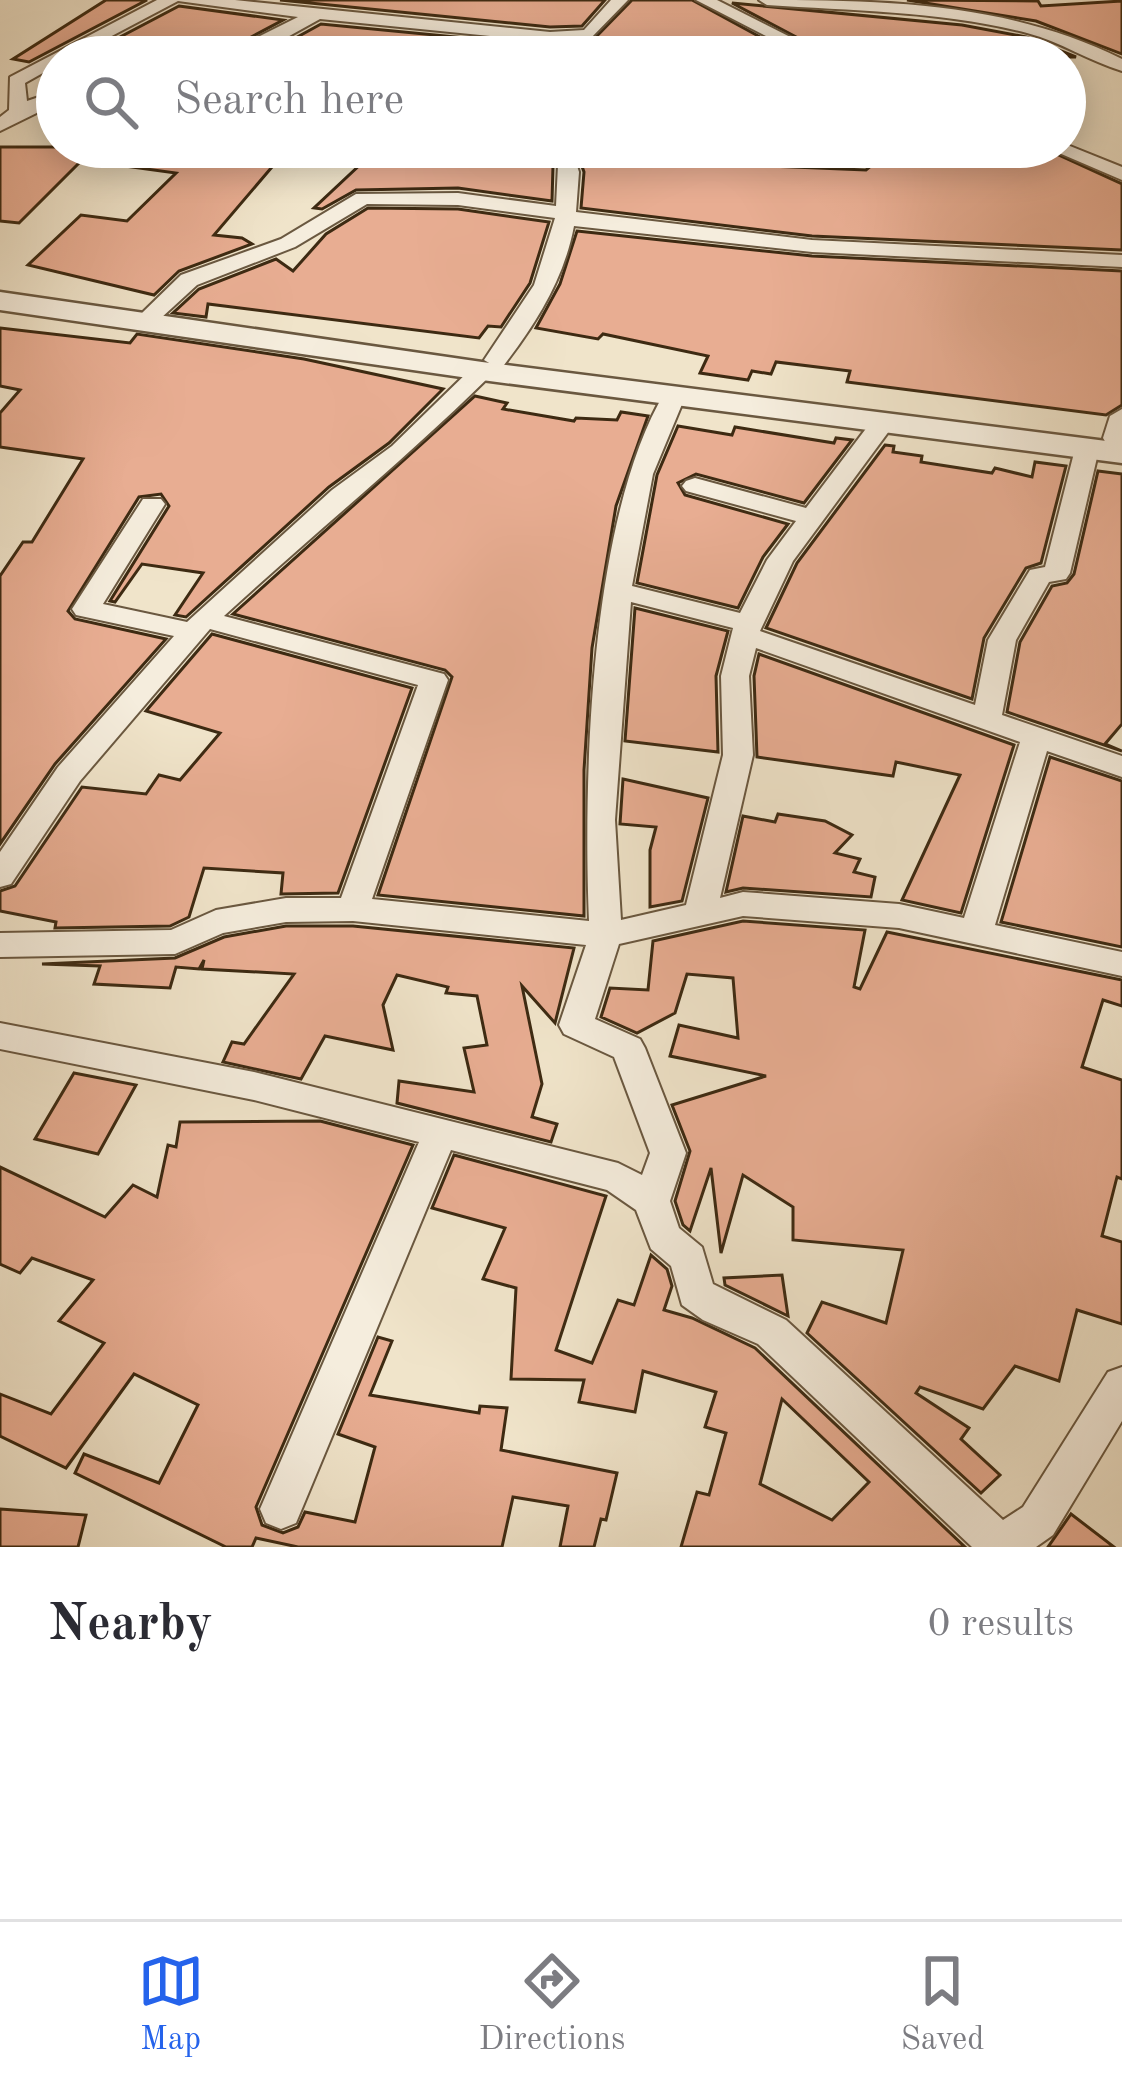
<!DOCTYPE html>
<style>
:root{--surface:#fff;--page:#f7f7f7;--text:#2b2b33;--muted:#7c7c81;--line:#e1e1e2;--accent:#2563eb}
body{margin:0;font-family:"Old Standard TT",serif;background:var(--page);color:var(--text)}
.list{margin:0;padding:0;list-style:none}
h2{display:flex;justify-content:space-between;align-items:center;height:156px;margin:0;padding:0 48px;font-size:51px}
h2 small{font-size:39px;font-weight:400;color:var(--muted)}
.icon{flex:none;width:66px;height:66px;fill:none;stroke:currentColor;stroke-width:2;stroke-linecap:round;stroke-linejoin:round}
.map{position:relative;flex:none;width:1122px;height:1547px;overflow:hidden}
.search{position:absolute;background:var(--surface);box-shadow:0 6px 30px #0003;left:36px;right:36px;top:36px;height:132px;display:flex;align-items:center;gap:30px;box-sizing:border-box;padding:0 42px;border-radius:66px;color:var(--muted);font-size:45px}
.sheet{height:372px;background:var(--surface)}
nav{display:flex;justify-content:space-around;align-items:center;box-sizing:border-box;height:168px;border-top:3px solid var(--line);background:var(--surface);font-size:33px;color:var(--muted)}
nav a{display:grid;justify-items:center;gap:6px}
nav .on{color:var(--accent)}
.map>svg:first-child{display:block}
.building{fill:#e8ad92;stroke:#3d2a12;stroke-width:3;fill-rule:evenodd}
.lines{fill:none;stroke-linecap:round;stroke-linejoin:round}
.minor-casing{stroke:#6a5840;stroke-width:4}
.tertiary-casing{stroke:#6a5840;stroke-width:5}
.minor{fill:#f5eddd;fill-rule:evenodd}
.tertiary{fill:#f5eddd;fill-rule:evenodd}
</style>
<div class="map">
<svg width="1122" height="1547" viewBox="0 0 1122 1547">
<rect width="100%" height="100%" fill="#f0e4ca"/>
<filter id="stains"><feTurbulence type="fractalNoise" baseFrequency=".00167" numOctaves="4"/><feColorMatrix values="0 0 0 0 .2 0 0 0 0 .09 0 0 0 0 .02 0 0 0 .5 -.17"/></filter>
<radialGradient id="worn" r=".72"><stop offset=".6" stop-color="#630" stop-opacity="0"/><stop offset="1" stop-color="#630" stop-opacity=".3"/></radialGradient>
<g class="building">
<path d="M 106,0 L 147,0 L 29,62 L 13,59 Z"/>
<path d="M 280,0 L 605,0 L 582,26 L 550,27 Z"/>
<path d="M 632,0 L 692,0 L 797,57 L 261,57 L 321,24 L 550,46 L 589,44 Z"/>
<path d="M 907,0 L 1038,1 L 1041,6 L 1122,1 L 1122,54 L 1036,21 Z"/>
<path d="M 732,3 L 962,25 L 1026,37 L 1076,57 L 834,57 Z"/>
<path d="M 179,6 L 283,20 L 214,57 L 82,57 Z"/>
<path d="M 0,147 L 95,147 L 19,223 L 0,221 Z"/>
<path d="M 119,147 L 289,147 L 214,235 L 242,238 L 252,244 L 179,271 L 154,295 L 28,265 L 81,215 L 127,221 L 176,173 L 117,165 Z"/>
<path d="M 379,147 L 544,147 L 553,166 L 552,201 L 458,188 L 356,190 L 322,209 L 314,208 Z"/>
<path d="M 894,147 L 1041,147 L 1122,184 L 1122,250 L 812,236 L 581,208 L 584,172 L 579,158 L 866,170 Z"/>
<path d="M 368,208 L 458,209 L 549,222 L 530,283 L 501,327 L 488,326 L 479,338 L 208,304 L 206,317 L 173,313 L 199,289 L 276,259 L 293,271 L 326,234 Z"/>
<path d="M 577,231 L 812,256 L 1122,271 L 1122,405 L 1106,415 L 847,382 L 850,371 L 776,362 L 771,374 L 752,371 L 748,380 L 700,373 L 708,356 L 603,334 L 598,339 L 536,328 L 560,284 Z"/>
<path d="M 0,328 L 130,343 L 137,334 L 304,359 L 443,389 L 389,443 L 329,487 L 186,617 L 175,615 L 203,573 L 142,564 L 115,602 L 110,601 L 169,506 L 161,494 L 139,497 L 68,611 L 75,619 L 166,639 L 55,764 L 0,844 L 0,576 L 23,542 L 32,542 L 83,459 L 0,447 L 0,413 L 20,390 L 0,386 Z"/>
<path d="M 475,396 L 507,403 L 503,409 L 574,421 L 576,418 L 617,420 L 621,412 L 648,416 L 616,506 L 592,648 L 584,770 L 584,916 L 378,895 L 452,677 L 445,670 L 233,614 Z"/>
<path d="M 678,426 L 732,435 L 735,427 L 834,443 L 836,438 L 852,440 L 804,503 L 696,474 L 678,483 L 685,495 L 788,524 L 763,557 L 738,608 L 637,583 L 657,475 Z"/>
<path d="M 885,445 L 894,446 L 893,452 L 922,456 L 921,462 L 992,473 L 995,468 L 1032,477 L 1035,462 L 1066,466 L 1041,563 L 1026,568 L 984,638 L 972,699 L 766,628 L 797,563 Z"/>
<path d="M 1098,471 L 1122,474 L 1122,724 L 1105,744 L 1122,751 L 1007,712 L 1020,642 L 1052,586 L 1067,583 L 1074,574 Z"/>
<path d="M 635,608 L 728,631 L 716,676 L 718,752 L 625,741 Z"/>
<path d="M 212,634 L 412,688 L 338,893 L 281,894 L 283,873 L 204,868 L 189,917 L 170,926 L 55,928 L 56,922 L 0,911 L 0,891 L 15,886 L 82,787 L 146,794 L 159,775 L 180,780 L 220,733 L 146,711 Z"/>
<path d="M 759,654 L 1014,745 L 961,913 L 902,900 L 960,775 L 896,762 L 893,776 L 757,757 L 754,676 Z"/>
<path d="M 1050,757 L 1122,781 L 1122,947 L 1001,922 Z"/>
<path d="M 623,779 L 708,798 L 682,901 L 650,907 L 650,850 L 656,827 L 620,824 Z"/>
<path d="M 778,814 L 825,821 L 852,835 L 835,853 L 860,859 L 854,872 L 875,877 L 871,897 L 743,888 L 726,892 L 743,816 L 775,822 Z"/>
<path d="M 743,921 L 865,930 L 854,987 L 860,989 L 887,932 L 1122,980 L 1122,1006 L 1103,1000 L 1082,1067 L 1122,1080 L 1122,1179 L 1117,1177 L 1102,1236 L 1122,1242 L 1122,1324 L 1077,1310 L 1059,1381 L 1015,1366 L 983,1409 L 920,1387 L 916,1393 L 969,1428 L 961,1439 L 1000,1475 L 981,1493 L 807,1333 L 822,1302 L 886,1323 L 903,1250 L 793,1240 L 793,1207 L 743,1175 L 721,1253 L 711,1168 L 690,1231 L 683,1225 L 675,1201 L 690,1151 L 672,1105 L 766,1076 L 670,1056 L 679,1025 L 738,1038 L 733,978 L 687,974 L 675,1013 L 637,1033 L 601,1017 L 610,988 L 648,990 L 653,941 Z"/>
<path d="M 286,926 L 353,926 L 574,948 L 555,1023 L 522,986 L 542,1084 L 532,1117 L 557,1124 L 551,1142 L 397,1103 L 399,1081 L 474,1092 L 464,1048 L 487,1045 L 477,996 L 446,993 L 448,987 L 397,975 L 383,1005 L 393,1050 L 325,1036 L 301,1079 L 223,1062 L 232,1042 L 244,1044 L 294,974 L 202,969 L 204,960 L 199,969 L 176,967 L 170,988 L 94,984 L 100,966 L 42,964 L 175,958 L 224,937 Z"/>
<path d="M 74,1073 L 136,1085 L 98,1154 L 35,1139 Z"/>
<path d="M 320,1121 L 413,1145 L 256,1507 L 262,1525 L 283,1533 L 298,1527 L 305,1512 L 355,1522 L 375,1447 L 338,1434 L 378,1337 L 392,1341 L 370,1395 L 479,1413 L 480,1406 L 507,1408 L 501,1450 L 617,1473 L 606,1520 L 601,1519 L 594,1547 L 560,1547 L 568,1506 L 513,1497 L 502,1547 L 298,1547 L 256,1538 L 252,1547 L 226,1547 L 75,1473 L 84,1454 L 159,1483 L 198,1405 L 134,1374 L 66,1468 L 0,1436 L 0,1394 L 51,1414 L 104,1343 L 59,1321 L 93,1280 L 32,1258 L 20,1273 L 0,1264 L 0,1167 L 105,1217 L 133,1185 L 157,1197 L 168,1145 L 176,1147 L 180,1122 Z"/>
<path d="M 454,1155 L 606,1196 L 556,1350 L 592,1363 L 618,1300 L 634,1305 L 651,1255 L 667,1269 L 672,1286 L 664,1310 L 692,1318 L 755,1348 L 965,1547 L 681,1547 L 697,1492 L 709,1495 L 726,1433 L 705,1427 L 716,1392 L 643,1371 L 635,1412 L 579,1402 L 584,1380 L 511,1379 L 516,1288 L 483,1279 L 505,1228 L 432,1208 ZM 782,1399 L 869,1482 L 832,1520 L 760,1484 Z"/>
<path d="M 782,1275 L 788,1316 L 725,1285 L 724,1278 Z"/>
<path d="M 0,1509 L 86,1515 L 78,1547 L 0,1547 Z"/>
<path d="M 1071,1514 L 1114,1547 L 1048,1547 Z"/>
</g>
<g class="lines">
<defs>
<g id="minor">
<path d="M 157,0 L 235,0 L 550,32 L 584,30 L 611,0 L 628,0 L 589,40 L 550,42 L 320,19 L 255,55 L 218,57 L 298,17 L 178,1 L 72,57 L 57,57 L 57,65 L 25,83 L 27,101 L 57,91 L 57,103 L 0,131 L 0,117 L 9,110 L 10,77 Z"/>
<path d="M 696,0 L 717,0 L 830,57 L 807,57 Z"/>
<path d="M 759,0 C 883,0 1008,2 1122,59 L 1122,71 C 1089,61 1061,42 1027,33 C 942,11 854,11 767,5 Z"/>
<path d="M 1065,144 L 1122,167 L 1122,180 L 1045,147 Z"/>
<path d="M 548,147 L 861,153 L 868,147 L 890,147 L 866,165 L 573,153 L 579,172 L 576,212 L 812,240 L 1122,255 L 1122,267 L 812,252 L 574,226 C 564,279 537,322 504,365 L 496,367 L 484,360 L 534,285 L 555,218 L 458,205 L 367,204 L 295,247 L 197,285 L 161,318 L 153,320 L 142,313 L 181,275 L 281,239 L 356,194 L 458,193 L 556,206 L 558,165 Z"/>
<path d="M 482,364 L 490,366 L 490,376 C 405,460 312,535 224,616 L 444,674 L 448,680 L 372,899 L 589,921 C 583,776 590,517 665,392 L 681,392 L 685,397 L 653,474 L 632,586 L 740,613 L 767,560 L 796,521 L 686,491 L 682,486 L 686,481 L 695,478 L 806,508 L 874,418 L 892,418 L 895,423 L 793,561 L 760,631 L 975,705 L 988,640 L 1030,570 L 1045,567 L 1075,449 L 1087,442 L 1099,449 L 1070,573 L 1066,579 L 1049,582 L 1016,640 L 1002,715 L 1122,756 L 1122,777 L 1047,751 L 995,925 L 1122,952 L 1122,976 L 899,928 L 743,916 L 619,944 L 595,1019 L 640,1039 L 645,1048 L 686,1153 L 670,1201 L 679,1228 L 702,1247 L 713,1284 L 786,1320 L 1003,1520 L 1023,1507 L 1108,1372 L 1122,1367 L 1122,1421 L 1053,1535 L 1036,1547 L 972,1547 L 758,1344 L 703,1320 L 682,1305 L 671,1266 L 651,1249 L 636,1210 L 607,1190 L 451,1150 L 296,1523 L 281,1529 L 266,1523 L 260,1509 L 419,1142 L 254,1100 L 0,1049 L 0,1023 L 254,1072 L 618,1163 L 642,1175 L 650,1153 L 614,1057 L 564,1034 L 559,1025 L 586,945 L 353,921 L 286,922 L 223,933 L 175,954 L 0,957 L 0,933 L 171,930 L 216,910 L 286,898 L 341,898 L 418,685 L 210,629 L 80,781 L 11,884 L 0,887 L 0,852 L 58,767 L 174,636 L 76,615 L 72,609 L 143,499 L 161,499 L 165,504 L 103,604 L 187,622 L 332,490 L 392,446 L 474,366 ZM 631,602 L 733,628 L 721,676 L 723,755 L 686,905 L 621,920 L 615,820 ZM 756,648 L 1020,742 L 964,918 L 899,904 L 743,892 L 720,898 L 753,755 L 749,676 Z"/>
<path d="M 1122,409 L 1122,444 L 1106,443 L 1103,438 L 1110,416 Z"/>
</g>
<path id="tertiary" d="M 0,292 L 482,362 L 1122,443 L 1122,463 L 482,380 L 0,310 Z"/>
</defs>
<use href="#minor" class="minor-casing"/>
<use href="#tertiary" class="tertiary-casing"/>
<use href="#minor" class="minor"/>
<use href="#tertiary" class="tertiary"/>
</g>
<rect width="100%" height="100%" filter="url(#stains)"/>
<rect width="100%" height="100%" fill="url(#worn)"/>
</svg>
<div class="search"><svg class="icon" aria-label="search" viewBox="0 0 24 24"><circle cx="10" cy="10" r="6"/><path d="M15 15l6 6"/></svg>Search here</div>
</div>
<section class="sheet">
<h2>Nearby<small>0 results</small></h2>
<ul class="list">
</ul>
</section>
<nav>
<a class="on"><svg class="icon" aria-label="map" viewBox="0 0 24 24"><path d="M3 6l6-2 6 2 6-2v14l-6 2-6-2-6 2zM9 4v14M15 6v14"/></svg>Map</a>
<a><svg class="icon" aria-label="directions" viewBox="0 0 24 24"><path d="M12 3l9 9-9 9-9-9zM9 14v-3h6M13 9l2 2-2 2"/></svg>Directions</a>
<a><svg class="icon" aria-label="saved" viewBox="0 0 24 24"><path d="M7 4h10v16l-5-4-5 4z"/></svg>Saved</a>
</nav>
